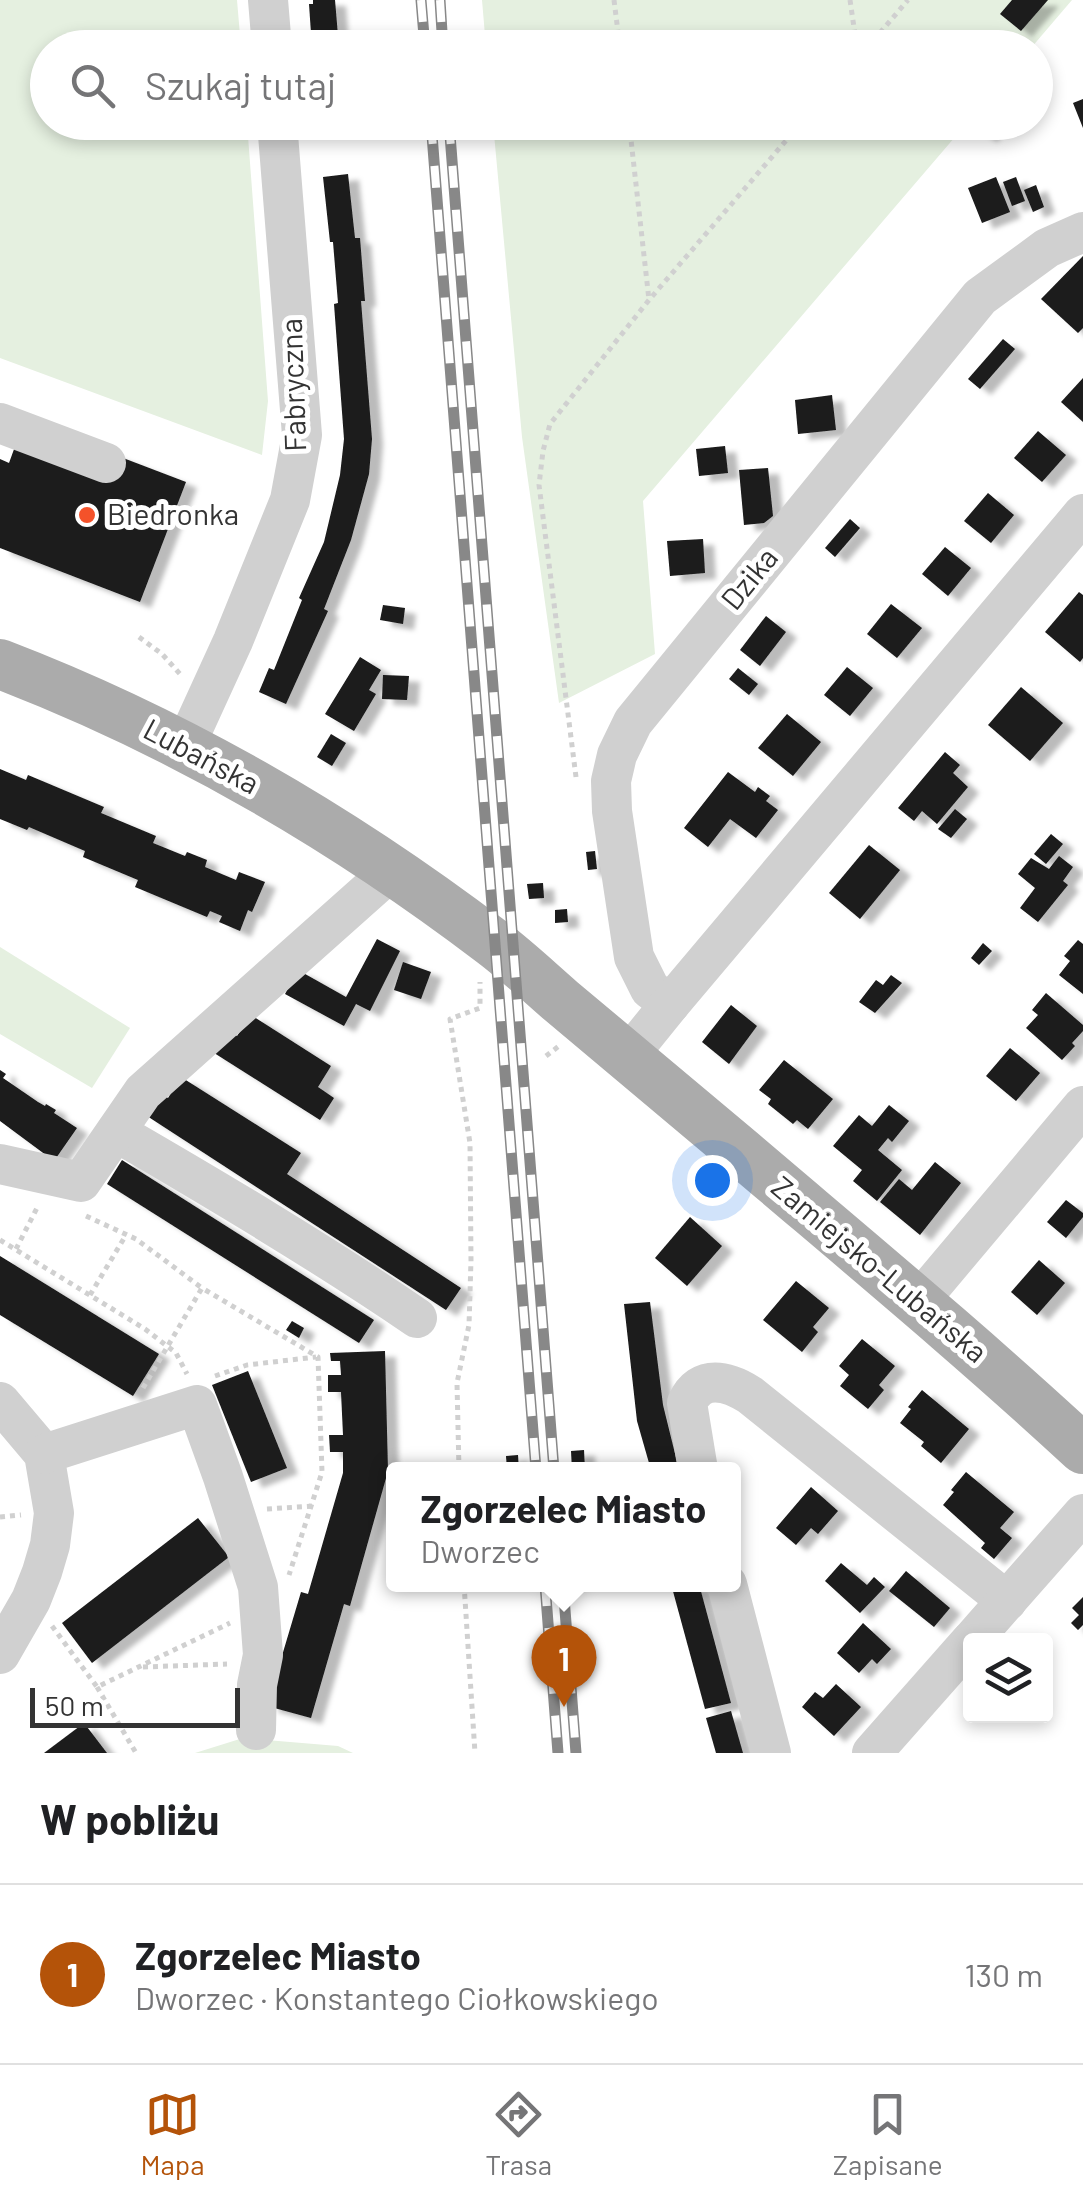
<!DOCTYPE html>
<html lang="pl">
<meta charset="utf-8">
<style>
:root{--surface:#fff;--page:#f2f2f2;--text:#202124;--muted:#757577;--line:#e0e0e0;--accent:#b45309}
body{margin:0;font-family:Barlow,sans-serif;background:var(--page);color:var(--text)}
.controls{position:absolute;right:30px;bottom:30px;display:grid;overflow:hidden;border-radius:10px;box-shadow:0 5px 15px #0003}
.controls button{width:90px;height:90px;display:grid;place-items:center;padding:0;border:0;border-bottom:2px solid var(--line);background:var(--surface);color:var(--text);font:50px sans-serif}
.scale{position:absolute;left:30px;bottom:25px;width:210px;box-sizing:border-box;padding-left:10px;border:5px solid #333;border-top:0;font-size:28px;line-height:35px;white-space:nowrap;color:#333;-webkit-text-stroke:8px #fff;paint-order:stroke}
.you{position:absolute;left:712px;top:1180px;width:35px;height:35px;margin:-25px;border:8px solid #fff;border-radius:50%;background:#1a73e8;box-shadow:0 0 0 15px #1a73e833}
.badge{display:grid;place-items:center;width:65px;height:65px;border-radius:50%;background:var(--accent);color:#fff;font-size:32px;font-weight:700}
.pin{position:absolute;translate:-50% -82px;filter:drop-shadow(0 2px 5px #0008)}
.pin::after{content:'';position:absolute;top:52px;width:35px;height:30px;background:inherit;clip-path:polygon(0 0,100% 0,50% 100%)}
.popup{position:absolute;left:386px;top:1462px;width:355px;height:130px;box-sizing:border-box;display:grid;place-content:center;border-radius:10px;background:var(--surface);filter:drop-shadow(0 2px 8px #0005);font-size:32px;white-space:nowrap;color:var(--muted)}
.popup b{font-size:38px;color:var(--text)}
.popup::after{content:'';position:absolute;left:50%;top:100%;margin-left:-20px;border:20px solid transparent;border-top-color:var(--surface)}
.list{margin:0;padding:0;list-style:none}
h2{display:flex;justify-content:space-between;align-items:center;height:130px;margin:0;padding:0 40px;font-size:42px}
h2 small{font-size:32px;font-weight:400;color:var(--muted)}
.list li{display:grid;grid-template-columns:65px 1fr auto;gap:30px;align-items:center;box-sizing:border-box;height:180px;padding:0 40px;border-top:2px solid var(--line)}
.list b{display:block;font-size:38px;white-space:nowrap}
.list p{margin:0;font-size:32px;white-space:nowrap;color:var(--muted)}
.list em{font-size:32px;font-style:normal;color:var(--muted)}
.icon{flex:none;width:55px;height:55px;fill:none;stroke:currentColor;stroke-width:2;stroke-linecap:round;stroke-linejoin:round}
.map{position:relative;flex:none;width:1083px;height:1753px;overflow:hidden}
.search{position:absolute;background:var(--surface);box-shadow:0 5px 15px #0003;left:30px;right:30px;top:30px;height:110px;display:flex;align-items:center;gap:25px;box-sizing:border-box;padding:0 35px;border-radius:55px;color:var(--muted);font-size:38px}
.sheet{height:310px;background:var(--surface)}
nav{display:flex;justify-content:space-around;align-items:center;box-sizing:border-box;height:140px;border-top:2px solid var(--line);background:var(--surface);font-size:28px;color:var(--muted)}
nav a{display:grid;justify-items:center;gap:5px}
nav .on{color:var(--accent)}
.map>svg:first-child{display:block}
.green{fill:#e5f0e0}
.building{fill:#1a1a1a;filter:url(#shadow)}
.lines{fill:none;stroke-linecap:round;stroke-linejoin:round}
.path{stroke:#d0d0d0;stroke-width:5;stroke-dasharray:5 5;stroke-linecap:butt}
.minor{stroke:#d0d0d0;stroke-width:40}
.major{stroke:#ababab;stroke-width:50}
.rail-casing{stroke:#888;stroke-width:11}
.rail{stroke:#fff;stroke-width:8;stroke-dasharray:22;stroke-linecap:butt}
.poi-dot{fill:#f4522a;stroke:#fff;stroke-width:4}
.labels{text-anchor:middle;stroke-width:10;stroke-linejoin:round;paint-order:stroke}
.street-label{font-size:30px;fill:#333;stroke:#fff}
.poi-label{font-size:30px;fill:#333;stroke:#fff;text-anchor:start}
</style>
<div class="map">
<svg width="1083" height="1753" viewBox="0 0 1083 1753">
<defs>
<filter id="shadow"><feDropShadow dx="11" dy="6" stdDeviation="2.5" flood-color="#0004"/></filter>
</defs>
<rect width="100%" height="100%" fill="#fff"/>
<g class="green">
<path d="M 0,0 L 237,0 L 241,47 L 48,48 L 48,122 L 247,123 L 268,401 L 262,455 L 0,358 Z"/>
<path d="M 482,0 L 1072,0 L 1031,48 L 486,47 Z"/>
<path d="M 493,123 L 967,123 L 643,501 L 655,654 L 559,703 L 522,437 Z"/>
<path d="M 0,947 L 130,1028 L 92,1088 L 0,1034 Z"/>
<path d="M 243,1738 L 338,1746 L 353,1753 L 195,1753 Z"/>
</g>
<g class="building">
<path d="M 313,0 L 335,0 L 339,48 L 312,48 L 309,4 L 313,4 Z"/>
<path d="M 1012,0 L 1048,0 L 1021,31 L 1000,14 Z"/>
<path d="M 979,35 L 985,48 L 953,48 Z"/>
<path d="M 1083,99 L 1083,128 L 1073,103 Z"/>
<path d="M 974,122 L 997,122 L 986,136 L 972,125 Z"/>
<path d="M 348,174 L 355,238 L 360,238 L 365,301 L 361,301 L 372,439 L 369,474 L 351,540 L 324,609 L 328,611 L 286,704 L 259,692 L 269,668 L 274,670 L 302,600 L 299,598 L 324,542 L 340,475 L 344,439 L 334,304 L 338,303 L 333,242 L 330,242 L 323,177 Z"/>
<path d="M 996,177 L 1010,212 L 982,223 L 968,188 Z"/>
<path d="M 1016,177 L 1025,201 L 1012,206 L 1003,182 Z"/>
<path d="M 1036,185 L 1044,207 L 1033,212 L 1024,190 Z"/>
<path d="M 1083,256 L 1083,328 L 1078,333 L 1041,299 Z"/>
<path d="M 1003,339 L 1015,349 L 980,389 L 968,379 Z"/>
<path d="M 1083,378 L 1083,422 L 1061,402 Z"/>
<path d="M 832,395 L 836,430 L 798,434 L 795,400 Z"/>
<path d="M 1038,431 L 1066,455 L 1042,482 L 1014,458 Z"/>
<path d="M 17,441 L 110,453 L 186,482 L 140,602 L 0,548 L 0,459 L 9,463 Z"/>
<path d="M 725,446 L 728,473 L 699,476 L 696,449 Z"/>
<path d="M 768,468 L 773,516 L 764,523 L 744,525 L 739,470 Z"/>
<path d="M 988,493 L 1014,515 L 991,543 L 964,521 Z"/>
<path d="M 850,519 L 860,528 L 835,557 L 825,548 Z"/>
<path d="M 703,539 L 705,573 L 670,576 L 667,541 Z"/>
<path d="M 945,547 L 971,568 L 948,596 L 922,574 Z"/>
<path d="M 1079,592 L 1083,595 L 1083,658 L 1080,662 L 1045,632 Z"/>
<path d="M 891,604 L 922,628 L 897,658 L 867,634 Z"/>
<path d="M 383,605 L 405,608 L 403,624 L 380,620 Z"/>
<path d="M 766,616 L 786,632 L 760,666 L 740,650 Z"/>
<path d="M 360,657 L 381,670 L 369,690 L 376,694 L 354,731 L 325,714 Z"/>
<path d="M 847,667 L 873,688 L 850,716 L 824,695 Z"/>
<path d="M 738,668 L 758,684 L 749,695 L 729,679 Z"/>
<path d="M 383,675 L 409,676 L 407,700 L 382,699 Z"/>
<path d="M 1021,687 L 1063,723 L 1030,761 L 988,725 Z"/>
<path d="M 787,714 L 821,742 L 793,776 L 758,748 Z"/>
<path d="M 331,734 L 346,743 L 332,766 L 317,757 Z"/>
<path d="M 945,752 L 960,765 L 953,773 L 968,787 L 937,824 L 922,811 L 914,821 L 898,808 Z"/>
<path d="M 0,769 L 26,780 L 28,775 L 104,807 L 101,813 L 156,836 L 153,843 L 185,856 L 187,852 L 207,860 L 205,867 L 236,880 L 239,872 L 265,882 L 252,912 L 248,910 L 240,931 L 219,922 L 222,916 L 210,911 L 207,917 L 135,887 L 138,880 L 83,857 L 85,851 L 29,827 L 27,830 L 0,819 Z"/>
<path d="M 728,772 L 755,792 L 758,787 L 770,796 L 766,801 L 778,810 L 756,838 L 730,819 L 708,847 L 684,828 Z"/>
<path d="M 955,809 L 967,819 L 951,838 L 938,829 Z"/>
<path d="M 1051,834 L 1063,844 L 1046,864 L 1034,854 Z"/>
<path d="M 869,845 L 900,870 L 860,919 L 829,893 Z"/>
<path d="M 595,851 L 597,869 L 588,870 L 586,852 Z"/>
<path d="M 1059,856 L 1073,867 L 1063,881 L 1068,885 L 1038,922 L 1020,908 L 1035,888 L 1018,874 L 1031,858 L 1049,869 Z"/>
<path d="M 543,883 L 544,898 L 529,899 L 527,884 Z"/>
<path d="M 567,909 L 568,922 L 555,923 L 555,910 Z"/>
<path d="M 377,939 L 400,951 L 370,1011 L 356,1004 L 344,1026 L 285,994 L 298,970 L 346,997 Z"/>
<path d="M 1078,940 L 1083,944 L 1083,994 L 1059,975 L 1070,961 L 1064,956 Z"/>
<path d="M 983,943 L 992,951 L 979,965 L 971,958 Z"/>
<path d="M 403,962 L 431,972 L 421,999 L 394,990 Z"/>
<path d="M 891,975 L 902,983 L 875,1013 L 859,1002 L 876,980 L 883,985 Z"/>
<path d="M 1046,993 L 1083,1025 L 1083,1031 L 1072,1043 L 1075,1046 L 1062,1060 L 1026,1028 L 1038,1015 L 1032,1010 Z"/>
<path d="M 731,1005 L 757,1026 L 729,1064 L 702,1042 Z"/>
<path d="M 251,1015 L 331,1066 L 318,1087 L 334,1098 L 320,1120 L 211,1051 L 229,1030 L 237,1036 Z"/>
<path d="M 1010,1048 L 1040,1073 L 1016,1101 L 986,1076 Z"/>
<path d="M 784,1060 L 833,1099 L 808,1129 L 797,1120 L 793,1124 L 768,1104 L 771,1099 L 759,1090 Z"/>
<path d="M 0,1070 L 6,1074 L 3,1078 L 38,1102 L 45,1106 L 46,1104 L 56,1110 L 54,1113 L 77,1128 L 54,1161 L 0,1121 Z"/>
<path d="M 181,1077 L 301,1153 L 287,1174 L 461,1288 L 446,1310 L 147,1116 L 162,1094 L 168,1098 Z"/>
<path d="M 889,1105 L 909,1121 L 892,1142 L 888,1138 L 878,1150 L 902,1170 L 877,1201 L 853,1181 L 862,1170 L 833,1146 L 859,1115 L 872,1126 Z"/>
<path d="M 122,1160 L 374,1320 L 359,1343 L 107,1184 Z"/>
<path d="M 935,1162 L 961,1183 L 920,1235 L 880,1202 L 899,1179 L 912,1190 Z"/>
<path d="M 1066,1200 L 1083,1213 L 1083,1217 L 1066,1238 L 1047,1222 Z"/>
<path d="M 690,1217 L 722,1246 L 687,1286 L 655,1258 Z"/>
<path d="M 0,1256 L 159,1354 L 133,1396 L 0,1315 Z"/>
<path d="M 1039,1260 L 1065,1283 L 1037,1315 L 1011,1292 Z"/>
<path d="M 796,1281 L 829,1308 L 813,1327 L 818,1332 L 802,1352 L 763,1320 Z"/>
<path d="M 650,1302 L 663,1405 L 679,1470 L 651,1470 L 637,1421 L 624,1304 Z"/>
<path d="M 292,1321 L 304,1328 L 299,1338 L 286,1330 Z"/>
<path d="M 862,1339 L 895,1366 L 879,1385 L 884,1390 L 868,1409 L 840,1386 L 849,1375 L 839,1366 Z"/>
<path d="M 385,1351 L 388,1471 L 350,1606 L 344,1604 L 311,1718 L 267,1706 L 301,1592 L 308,1594 L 343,1473 L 343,1452 L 330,1452 L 329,1435 L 343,1435 L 341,1392 L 328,1392 L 328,1375 L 341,1375 L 340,1361 L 331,1361 L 330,1353 Z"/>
<path d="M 248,1371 L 287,1468 L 251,1482 L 212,1385 Z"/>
<path d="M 922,1390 L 969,1429 L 941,1463 L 921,1446 L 924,1442 L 900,1423 L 911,1409 L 908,1407 Z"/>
<path d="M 584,1450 L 585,1470 L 572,1470 L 571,1451 Z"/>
<path d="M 518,1455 L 519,1470 L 507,1470 L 506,1456 Z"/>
<path d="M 966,1472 L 1014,1512 L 1000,1528 L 1012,1538 L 994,1559 L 981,1548 L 985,1543 L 943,1505 L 954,1492 L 951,1490 Z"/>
<path d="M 811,1487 L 838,1511 L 818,1534 L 811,1528 L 796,1545 L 776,1528 Z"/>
<path d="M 198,1518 L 229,1557 L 92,1663 L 62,1623 Z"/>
<path d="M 841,1563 L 867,1585 L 874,1577 L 885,1587 L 860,1613 L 825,1581 Z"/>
<path d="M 906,1571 L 950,1608 L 934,1627 L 889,1591 Z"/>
<path d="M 671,1584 L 699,1584 L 731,1703 L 705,1709 Z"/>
<path d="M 1083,1597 L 1083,1625 L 1078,1630 L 1071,1623 L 1079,1615 L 1072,1608 Z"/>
<path d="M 863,1623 L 891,1649 L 877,1664 L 872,1659 L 859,1673 L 837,1653 Z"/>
<path d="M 836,1684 L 861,1707 L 834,1736 L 802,1707 L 815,1692 L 823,1698 Z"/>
<path d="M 731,1711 L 743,1753 L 716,1753 L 706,1718 Z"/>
<path d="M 84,1723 L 107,1753 L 44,1753 Z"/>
</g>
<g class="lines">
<g class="path">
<path d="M 614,0 L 620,48"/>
<path d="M 850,0 L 857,48"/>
<path d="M 867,48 L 908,0"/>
<path d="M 629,122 L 649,300"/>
<path d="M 139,637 L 162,654 L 180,674"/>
<path d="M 576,777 L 539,485 L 543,451 L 550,424 L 649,300 L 802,122"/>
<path d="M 546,1056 L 559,1046"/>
<path d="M 86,1216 L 136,1239 L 202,1288"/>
<path d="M 0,1240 L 145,1329 L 176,1353 L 187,1374"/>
<path d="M 16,1249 L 38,1206"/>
<path d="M 90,1295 L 126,1235"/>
<path d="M 215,1376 L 247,1365 L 316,1357"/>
<path d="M 143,1388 L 202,1288 L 318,1357 L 322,1472 L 289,1575"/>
<path d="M 459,1470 L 457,1383 L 469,1325 L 471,1260 L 470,1143 L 450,1019 L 480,1008 L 480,982"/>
<path d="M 267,1509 L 313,1506"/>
<path d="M 0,1517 L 21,1515"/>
<path d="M 464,1584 L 475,1753"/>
<path d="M 52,1626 L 97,1687 L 230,1623"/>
<path d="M 143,1667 L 227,1664"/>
<path d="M 97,1687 L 136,1753"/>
</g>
<g class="minor">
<path d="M 268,0 L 272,48"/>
<path d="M 0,423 L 106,463"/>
<path d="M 185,746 L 233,641 L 290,500 L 302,435 L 277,122"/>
<path d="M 670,1004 L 650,989 L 634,957 L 612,811 L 611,781 L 617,755 L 633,722 L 980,297 L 1047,248 L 1083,232"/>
<path d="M 628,1056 L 670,1004 L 1083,514"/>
<path d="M 116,1132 C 218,1191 319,1251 417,1318"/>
<path d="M 0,1164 L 81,1182 L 143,1092 L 391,871"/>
<path d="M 918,1302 L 1083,1106"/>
<path d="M 0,1402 L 44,1454 L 54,1513 L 50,1545 L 42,1572 L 31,1600 L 0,1654"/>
<path d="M 44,1454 L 197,1405 L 223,1477 L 258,1587 L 263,1655 L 257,1685 L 256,1730"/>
<path d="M 698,1470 L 687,1403 C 700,1373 728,1381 750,1395 L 1007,1601"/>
<path d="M 727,1584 L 771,1753"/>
<path d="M 972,1640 L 1083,1514"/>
<path d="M 872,1753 L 970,1642"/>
</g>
<path class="major" d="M 0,664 C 175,731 342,828 492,942 C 516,960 538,981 561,1001 C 621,1051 681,1101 741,1152 C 856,1250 972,1346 1083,1449"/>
<defs>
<g id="rail">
<path d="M 421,0 L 425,48"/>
<path d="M 440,0 L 443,48"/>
<path d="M 431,122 L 536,1470"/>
<path d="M 449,122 L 554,1470"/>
<path d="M 545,1584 L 558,1753"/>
<path d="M 563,1584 L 576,1753"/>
</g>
</defs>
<use href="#rail" class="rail-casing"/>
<use href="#rail" class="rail"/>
</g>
<circle class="poi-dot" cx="87" cy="515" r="10"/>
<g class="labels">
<g class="street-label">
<text transform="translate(294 385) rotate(-92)" y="10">Fabryczna</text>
<text transform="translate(750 579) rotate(-51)" y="10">Dzika</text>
<text transform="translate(201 757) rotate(28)" y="10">Lubańska</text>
<text transform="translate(879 1270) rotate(40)" y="10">Zamiejsko-Lubańska</text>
</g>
<g class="poi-label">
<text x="107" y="525">Biedronka</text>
</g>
</g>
</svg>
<div class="controls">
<button><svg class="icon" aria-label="layers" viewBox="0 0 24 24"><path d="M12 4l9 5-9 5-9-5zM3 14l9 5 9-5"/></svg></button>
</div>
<div class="scale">50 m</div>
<div class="you"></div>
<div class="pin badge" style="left:564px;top:1707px">1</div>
<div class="popup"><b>Zgorzelec Miasto</b>Dworzec</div>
<div class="search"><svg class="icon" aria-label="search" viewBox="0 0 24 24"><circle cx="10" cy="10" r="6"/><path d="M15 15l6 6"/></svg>Szukaj tutaj</div>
</div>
<section class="sheet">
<h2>W pobliżu<small></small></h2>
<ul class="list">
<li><span class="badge">1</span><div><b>Zgorzelec Miasto</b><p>Dworzec · Konstantego Ciołkowskiego</p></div><em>130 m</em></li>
</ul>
</section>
<nav>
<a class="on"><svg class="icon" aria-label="map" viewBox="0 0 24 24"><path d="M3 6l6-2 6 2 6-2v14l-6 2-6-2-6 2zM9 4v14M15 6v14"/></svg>Mapa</a>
<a><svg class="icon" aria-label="directions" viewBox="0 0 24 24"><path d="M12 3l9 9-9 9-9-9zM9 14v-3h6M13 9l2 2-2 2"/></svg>Trasa</a>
<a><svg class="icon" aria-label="saved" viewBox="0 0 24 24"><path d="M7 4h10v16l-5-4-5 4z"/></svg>Zapisane</a>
</nav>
